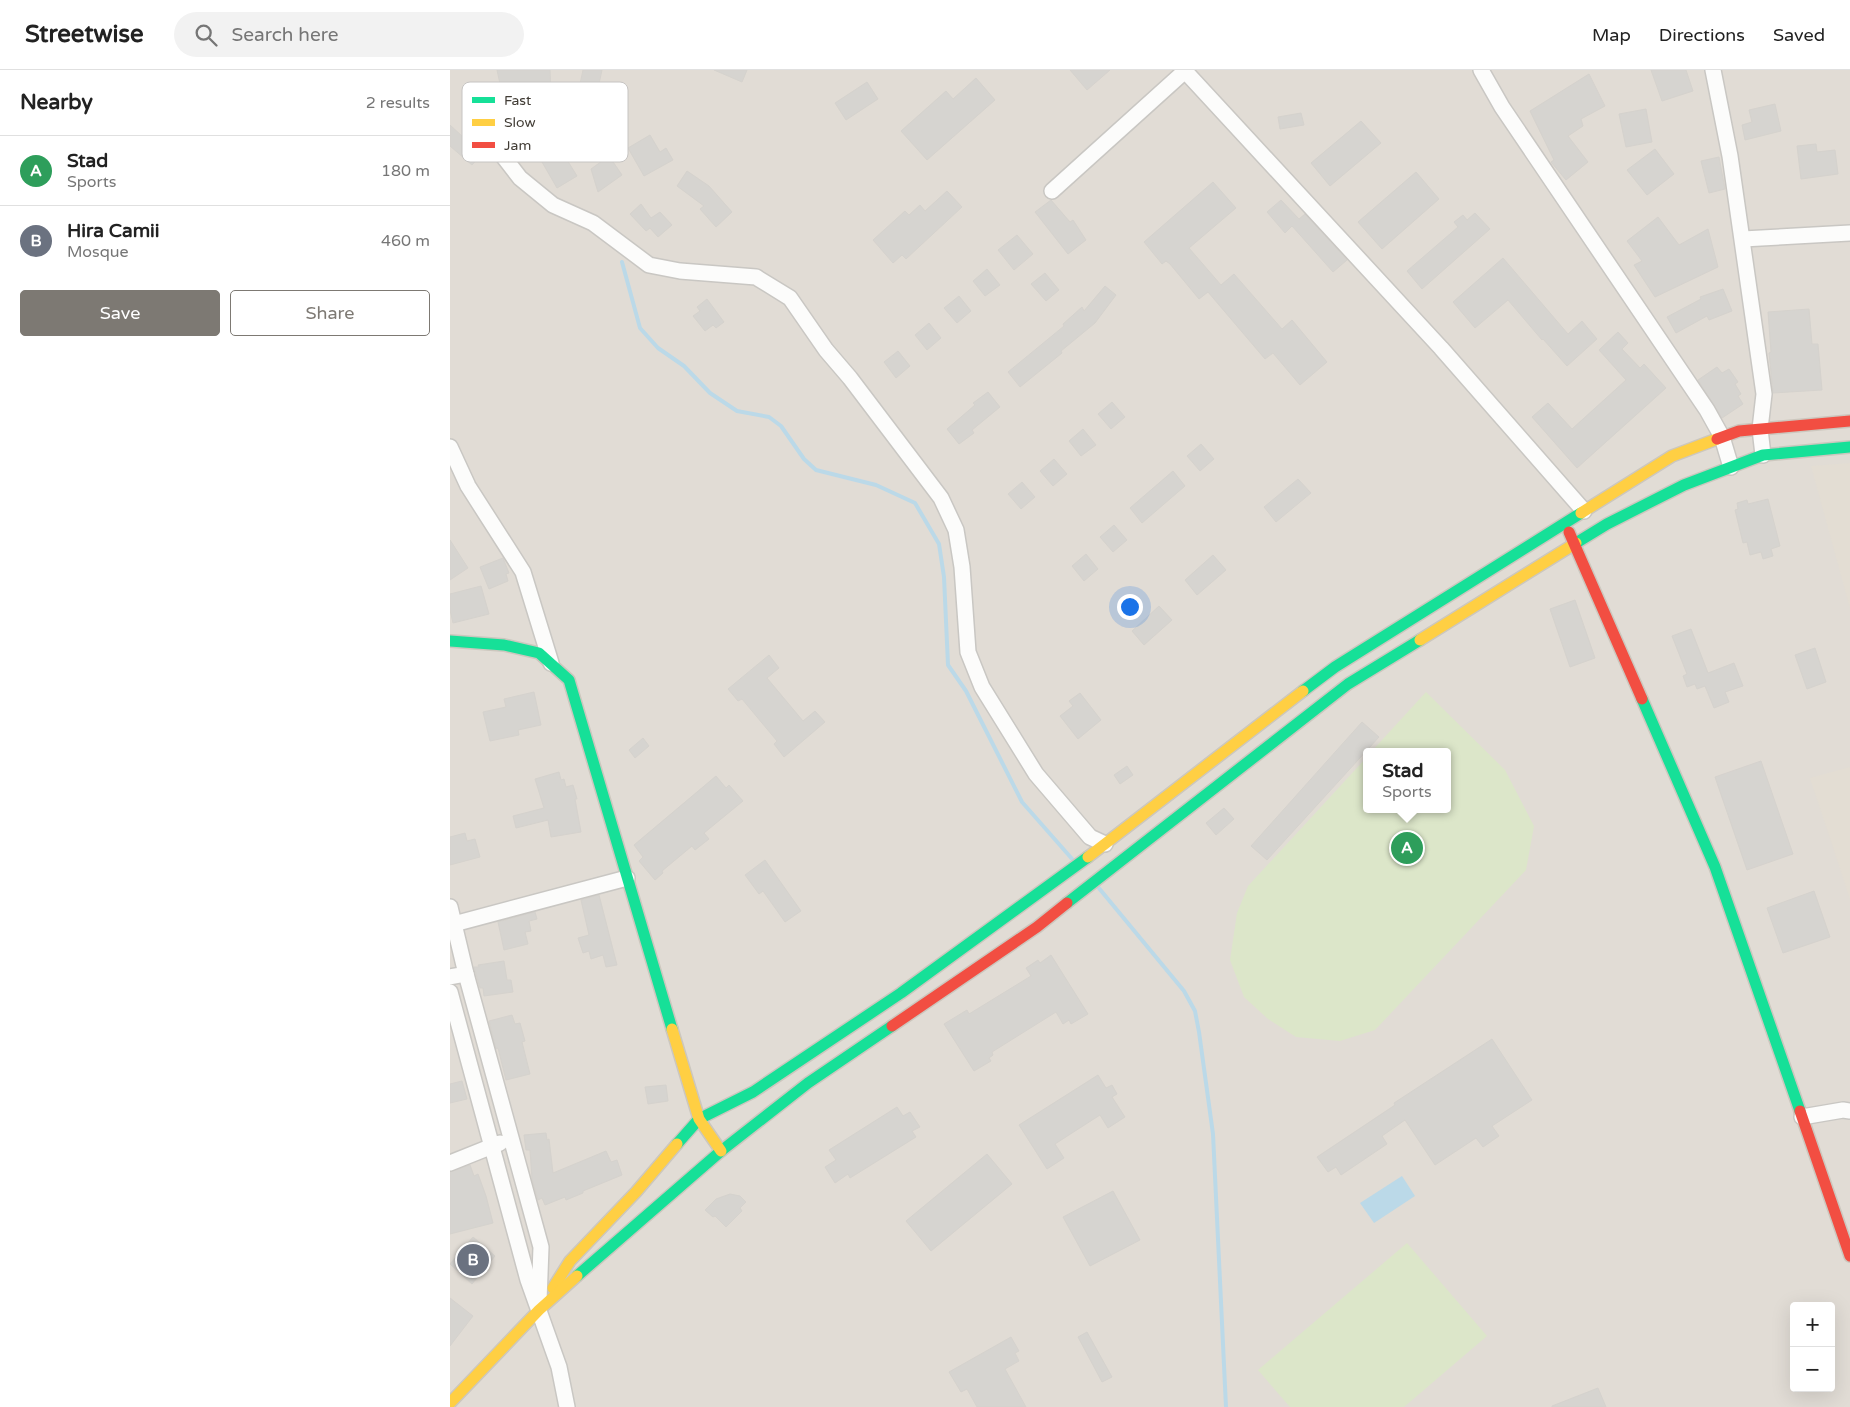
<!DOCTYPE html>
<meta charset="utf-8">
<style>
:root{--surface:#fff;--page:#f2f2f2;--text:#222;--muted:#767676;--line:#e0e0e0;--accent:#7d7973}
body{margin:0;font-family:"Varela Round",sans-serif;background:var(--page);color:var(--text)}
.controls{position:absolute;right:15px;bottom:15px;display:grid;overflow:hidden;border-radius:5px;box-shadow:0 5px 20px #0002}
.controls button{width:45px;height:45px;display:grid;place-items:center;padding:0;border:0;border-bottom:1px solid var(--line);background:var(--surface);color:var(--text);font:25px sans-serif}
.you{position:absolute;left:679px;top:536px;width:18px;height:18px;margin:-12px;border:4px solid #fff;border-radius:50%;background:#1a73e8;box-shadow:0 0 0 8px #1a73e833}
.badge{display:grid;place-items:center;width:32px;height:32px;border-radius:50%;background:var(--accent);color:#fff;font-size:16px;font-weight:700}
.pin{position:absolute;translate:-50% -50%;border:2px solid #fff;box-shadow:0 1px 5px #0006}
.popup{position:absolute;left:913px;top:678px;width:88px;height:65px;box-sizing:border-box;display:grid;place-content:center;border-radius:5px;background:var(--surface);filter:drop-shadow(0 1px 4px #0005);font-size:16px;white-space:nowrap;color:var(--muted)}
.popup b{font-size:19px;color:var(--text)}
.popup::after{content:'';position:absolute;left:50%;top:100%;margin-left:-10px;border:10px solid transparent;border-top-color:var(--surface)}
.list{margin:0;padding:0;list-style:none}
h2{display:flex;justify-content:space-between;align-items:center;height:65px;margin:0;padding:0 20px;font-size:21px}
h2 small{font-size:16px;font-weight:400;color:var(--muted)}
.list li{display:grid;grid-template-columns:32px 1fr auto;gap:15px;align-items:center;box-sizing:border-box;height:70px;padding:0 20px;border-top:1px solid var(--line)}
.list b{display:block;font-size:19px;white-space:nowrap}
.list p{margin:0;font-size:16px;white-space:nowrap;color:var(--muted)}
.list em{font-size:16px;font-style:normal;color:var(--muted)}
.actions{display:flex;gap:10px;padding:15px 20px}
.actions a{flex:1;padding:11px 0;border:1px solid var(--accent);border-radius:5px;text-align:center;font-size:18px;color:var(--accent)}
.actions .main{background:var(--accent);color:#fff}
.icon{flex:none;width:28px;height:28px;fill:none;stroke:currentColor;stroke-width:2;stroke-linecap:round;stroke-linejoin:round}
.map{position:relative;flex:none;width:1400px;height:1337px;overflow:hidden}
header{display:flex;align-items:center;gap:30px;box-sizing:border-box;height:70px;padding:0 25px;background:var(--surface);border-bottom:1px solid var(--line)}
header strong{font-size:24px}
nav{display:flex;gap:28px;margin-inline-start:auto;font-size:18px}
.search{width:350px;height:45px;background:var(--page);display:flex;align-items:center;gap:12px;box-sizing:border-box;padding:0 18px;border-radius:28px;color:var(--muted);font-size:19px}
main{display:flex}
aside{flex:1;background:var(--surface)}
.map>svg:first-child{display:block}
.residential{fill:#e1dcd5;fill-rule:evenodd}
.education{fill:#e3ddd3}
.green{fill:#dce6c9}
.water{fill:#bbd9e8}
.lines{fill:none;stroke-linecap:round;stroke-linejoin:round}
.stream{stroke:#bbd9e8;stroke-width:4}
.building{fill:#d6d4d0;stroke:#d5d2cd}
.street-casing{stroke:#c9c7c3;stroke-width:18}
.fast-casing{stroke:#ccc7be;stroke-width:14}
.slow-casing{stroke:#ccc7be;stroke-width:14}
.jam-casing{stroke:#ccc7be;stroke-width:14}
.street{stroke:#fcfcfb;stroke-width:15}
.fast{stroke:#16e098;stroke-width:11}
.slow{stroke:#ffcf43;stroke-width:11}
.jam{stroke:#f24e42;stroke-width:11}
.key{fill:#fff;stroke:#c6c4c2;stroke-width:1}
.key-label{font-size:14px;fill:#413c35}
</style>
<header>
<strong>Streetwise</strong>
<div class="search"><svg class="icon" aria-label="search" viewBox="0 0 24 24"><circle cx="10" cy="10" r="6"/><path d="M15 15l6 6"/></svg>Search here</div>
<nav><a>Map</a><a>Directions</a><a>Saved</a></nav>
</header>
<main>
<aside>
<h2>Nearby<small>2 results</small></h2>
<ul class="list">
<li><span class="badge" style="background:#2e9e5b">A</span><div><b>Stad</b><p>Sports</p></div><em>180 m</em></li>
<li><span class="badge" style="background:#6b7280">B</span><div><b>Hira Camii</b><p>Mosque</p></div><em>460 m</em></li>
</ul>
<div class="actions"><a class="main">Save</a><a>Share</a></div>
</aside>
<div class="map">
<svg width="1400" height="1337" viewBox="0 0 1400 1337">
<rect width="100%" height="100%" fill="#edebe7"/>
<path class="residential" d="M 0,0 L 1400,0 L 1400,1337 L 0,1337 ZM 917,682 L 997,682 L 997,739 L 917,739 ZM 1344,1236 L 1381,1236 L 1381,1318 L 1344,1318 Z"/>
<g class="education">
<path d="M 1400,393 L 1400,538 L 1361,396 Z"/>
<path d="M 1400,697 L 1400,829 L 1360,708 Z"/>
</g>
<g class="green">
<path d="M 976,622 L 1055,700 L 1084,756 L 1076,800 L 925,960 L 890,971 L 846,967 L 818,949 L 794,927 L 780,890 L 787,843 L 798,816 L 917,687 L 917,739 L 997,739 L 997,682 L 921,682 Z"/>
<path d="M 957,1173 L 1037,1266 L 954,1337 L 840,1337 L 808,1300 Z"/>
</g>
<path class="water" d="M 952,1106 L 965,1126 L 924,1153 L 910,1133 Z"/>
<g class="lines">
<g class="stream">
<path d="M 172,192 L 190,258 L 208,278 L 234,296 L 260,323 L 287,341 L 319,347 L 331,356 L 354,389 L 366,400 L 426,415 L 465,433 L 489,474 L 494,507 L 498,595 L 516,621 L 572,732 L 623,790"/>
<path d="M 648,817 L 734,921 L 745,941 L 749,962 L 763,1064 L 776,1337"/>
</g>
</g>
<g class="building">
<path d="M 47,0 L 100,0 L 101,29 L 111,26 L 120,51 L 100,58 L 97,49 L 49,65 L 43,58 L 35,34 L 53,28 Z"/>
<path d="M 133,0 L 152,0 L 149,14 L 144,13 L 143,17 L 130,14 Z"/>
<path d="M 264,0 L 297,0 L 292,12 Z"/>
<path d="M 620,0 L 660,0 L 637,20 Z"/>
<path d="M 1201,0 L 1236,0 L 1243,21 L 1212,31 Z"/>
<path d="M 1139,4 L 1155,36 L 1131,49 L 1133,56 L 1118,66 L 1138,92 L 1116,110 L 1101,92 L 1104,90 L 1080,41 Z"/>
<path d="M 526,8 L 545,30 L 477,90 L 451,61 L 496,21 L 503,29 Z"/>
<path d="M 417,12 L 428,29 L 396,50 L 385,33 Z"/>
<path d="M 1325,34 L 1331,61 L 1295,70 L 1292,55 L 1302,52 L 1299,40 Z"/>
<path d="M 141,38 L 146,52 L 151,51 L 155,63 L 131,71 L 122,45 Z"/>
<path d="M 1196,39 L 1202,72 L 1176,77 L 1169,44 Z"/>
<path d="M 851,43 L 854,55 L 830,59 L 828,47 Z"/>
<path d="M 911,51 L 931,73 L 880,116 L 861,93 Z"/>
<path d="M 0,55 L 13,67 L 19,60 L 27,67 L 36,79 L 22,95 L 0,76 Z"/>
<path d="M 200,65 L 210,82 L 216,78 L 223,90 L 194,106 L 178,78 Z"/>
<path d="M 1366,74 L 1367,82 L 1385,80 L 1388,104 L 1351,109 L 1347,76 Z"/>
<path d="M 1205,79 L 1224,104 L 1197,125 L 1177,100 Z"/>
<path d="M 111,80 L 127,106 L 107,118 L 92,92 Z"/>
<path d="M 159,86 L 172,105 L 148,122 L 141,99 Z"/>
<path d="M 1269,87 L 1275,119 L 1259,123 L 1251,91 Z"/>
<path d="M 237,101 L 259,116 L 282,142 L 266,157 L 250,139 L 254,136 L 227,116 Z"/>
<path d="M 966,102 L 989,129 L 932,179 L 908,152 Z"/>
<path d="M 763,112 L 786,138 L 739,178 L 771,215 L 784,204 L 832,259 L 842,250 L 877,292 L 850,315 L 823,283 L 815,289 L 758,222 L 749,229 L 720,194 L 716,191 L 712,194 L 694,172 Z"/>
<path d="M 497,121 L 512,137 L 456,189 L 452,185 L 443,193 L 423,170 L 455,141 L 459,145 L 470,135 L 475,141 Z"/>
<path d="M 601,130 L 620,152 L 623,150 L 636,170 L 618,184 L 585,142 Z"/>
<path d="M 831,130 L 849,149 L 855,144 L 897,190 L 883,202 L 842,156 L 835,163 L 817,142 Z"/>
<path d="M 191,134 L 201,148 L 210,142 L 222,155 L 208,167 L 200,158 L 196,161 L 180,144 Z"/>
<path d="M 1025,143 L 1040,159 L 972,219 L 957,201 L 1008,157 L 1004,152 L 1013,145 L 1017,150 Z"/>
<path d="M 1208,147 L 1229,175 L 1258,159 L 1268,197 L 1205,227 L 1184,195 L 1192,191 L 1177,171 Z"/>
<path d="M 567,165 L 583,184 L 564,200 L 548,180 Z"/>
<path d="M 1053,188 L 1118,264 L 1132,251 L 1147,269 L 1117,296 L 1093,269 L 1092,270 L 1058,230 L 1025,258 L 1003,232 Z"/>
<path d="M 537,199 L 550,215 L 535,226 L 523,211 Z"/>
<path d="M 595,203 L 609,220 L 596,231 L 581,214 Z"/>
<path d="M 655,216 L 666,225 L 645,253 L 611,281 L 612,283 L 570,317 L 558,302 L 614,256 L 613,254 L 632,237 L 634,241 Z"/>
<path d="M 1273,219 L 1282,241 L 1259,250 L 1257,246 L 1226,263 L 1217,247 L 1251,229 L 1250,227 Z"/>
<path d="M 509,226 L 521,241 L 507,253 L 494,238 Z"/>
<path d="M 257,229 L 274,252 L 266,258 L 263,255 L 255,261 L 243,246 L 250,241 L 247,237 Z"/>
<path d="M 1359,239 L 1362,274 L 1368,274 L 1372,320 L 1323,323 L 1319,283 L 1321,282 L 1318,242 Z"/>
<path d="M 479,253 L 491,268 L 477,280 L 465,265 Z"/>
<path d="M 1168,262 L 1178,273 L 1172,279 L 1190,298 L 1194,294 L 1216,318 L 1127,398 L 1082,347 L 1098,333 L 1122,359 L 1176,310 L 1149,280 Z"/>
<path d="M 448,281 L 460,296 L 446,308 L 434,292 Z"/>
<path d="M 1267,297 L 1272,303 L 1279,299 L 1288,312 L 1285,314 L 1291,324 L 1288,326 L 1293,334 L 1272,348 L 1248,310 Z"/>
<path d="M 538,322 L 550,337 L 522,360 L 524,363 L 509,374 L 497,359 L 525,335 L 523,333 Z"/>
<path d="M 662,332 L 675,347 L 661,359 L 648,344 Z"/>
<path d="M 633,359 L 646,375 L 631,386 L 619,371 Z"/>
<path d="M 751,374 L 764,389 L 750,401 L 737,386 Z"/>
<path d="M 604,389 L 617,404 L 603,416 L 590,401 Z"/>
<path d="M 723,401 L 735,416 L 692,453 L 680,438 Z"/>
<path d="M 848,409 L 861,423 L 826,452 L 814,437 Z"/>
<path d="M 572,412 L 585,427 L 571,439 L 558,424 Z"/>
<path d="M 1318,429 L 1330,476 L 1321,479 L 1323,486 L 1313,489 L 1311,482 L 1300,485 L 1297,472 L 1293,473 L 1285,440 L 1288,439 L 1287,433 L 1297,430 L 1298,434 Z"/>
<path d="M 664,455 L 677,470 L 663,482 L 650,467 Z"/>
<path d="M 0,470 L 18,498 L 0,510 Z"/>
<path d="M 636,484 L 648,499 L 634,511 L 622,496 Z"/>
<path d="M 763,485 L 776,500 L 747,525 L 735,510 Z"/>
<path d="M 53,488 L 59,503 L 56,504 L 58,511 L 39,519 L 30,497 Z"/>
<path d="M 31,516 L 39,544 L 3,553 L 0,540 L 0,524 Z"/>
<path d="M 1125,530 L 1145,588 L 1120,597 L 1100,539 Z"/>
<path d="M 709,536 L 722,550 L 694,575 L 682,561 Z"/>
<path d="M 1241,559 L 1258,603 L 1284,593 L 1293,616 L 1275,622 L 1279,632 L 1264,638 L 1255,616 L 1247,619 L 1245,614 L 1237,617 L 1233,606 L 1237,604 L 1222,566 Z"/>
<path d="M 1365,578 L 1376,612 L 1357,619 L 1345,585 Z"/>
<path d="M 319,585 L 329,598 L 317,608 L 353,651 L 365,641 L 375,652 L 334,687 L 324,674 L 327,671 L 292,629 L 288,631 L 278,619 Z"/>
<path d="M 84,622 L 91,655 L 68,660 L 69,665 L 40,671 L 33,642 L 56,637 L 54,629 Z"/>
<path d="M 630,623 L 651,650 L 628,669 L 610,646 L 623,636 L 619,631 Z"/>
<path d="M 912,652 L 929,667 L 817,790 L 801,776 Z"/>
<path d="M 193,668 L 199,676 L 185,688 L 179,680 Z"/>
<path d="M 1311,691 L 1343,784 L 1297,800 L 1265,707 Z"/>
<path d="M 677,696 L 683,705 L 670,714 L 664,705 Z"/>
<path d="M 109,702 L 111,710 L 114,709 L 116,717 L 123,715 L 127,729 L 125,729 L 131,762 L 101,767 L 98,750 L 66,758 L 63,746 L 94,738 L 85,709 Z"/>
<path d="M 266,706 L 276,718 L 279,715 L 293,731 L 254,763 L 259,769 L 245,780 L 242,776 L 212,801 L 213,803 L 205,810 L 189,791 L 193,787 L 184,775 Z"/>
<path d="M 774,738 L 784,749 L 766,765 L 756,753 Z"/>
<path d="M 15,763 L 17,771 L 25,769 L 30,787 L 0,795 L 0,767 Z"/>
<path d="M 315,790 L 351,841 L 335,852 L 313,821 L 309,824 L 295,805 Z"/>
<path d="M 1364,821 L 1380,867 L 1333,883 L 1317,838 Z"/>
<path d="M 149,825 L 167,895 L 156,897 L 153,885 L 141,889 L 139,881 L 133,883 L 128,868 L 139,865 L 131,830 Z"/>
<path d="M 85,842 L 87,849 L 79,851 L 81,861 L 75,862 L 78,874 L 54,880 L 48,852 Z"/>
<path d="M 601,885 L 638,944 L 621,954 L 619,950 L 613,954 L 606,942 L 542,982 L 543,985 L 539,988 L 541,991 L 524,1001 L 494,954 L 517,940 L 519,944 L 581,906 L 576,898 L 588,890 L 590,893 Z"/>
<path d="M 54,891 L 57,910 L 61,910 L 63,922 L 34,926 L 33,918 L 30,918 L 24,897 L 29,897 L 28,895 Z"/>
<path d="M 62,945 L 65,954 L 70,953 L 75,971 L 72,972 L 80,1004 L 56,1010 L 48,978 L 46,979 L 39,951 Z"/>
<path d="M 1042,969 L 1082,1030 L 1042,1056 L 1049,1066 L 1033,1077 L 1026,1068 L 985,1095 L 955,1050 L 932,1066 L 937,1074 L 891,1105 L 886,1097 L 878,1102 L 867,1087 L 945,1035 L 944,1033 Z"/>
<path d="M 648,1005 L 656,1018 L 662,1015 L 667,1024 L 662,1027 L 675,1047 L 658,1058 L 650,1045 L 622,1063 L 605,1074 L 614,1088 L 597,1099 L 569,1055 Z"/>
<path d="M 12,1011 L 17,1029 L 0,1033 L 0,1014 Z"/>
<path d="M 216,1015 L 218,1031 L 198,1034 L 195,1017 Z"/>
<path d="M 447,1037 L 453,1046 L 460,1042 L 470,1057 L 462,1061 L 466,1067 L 400,1108 L 398,1104 L 385,1113 L 375,1097 L 386,1090 L 379,1080 Z"/>
<path d="M 96,1063 L 97,1070 L 99,1069 L 103,1103 L 156,1081 L 161,1092 L 167,1090 L 172,1105 L 133,1121 L 133,1123 L 116,1130 L 115,1127 L 95,1135 L 92,1128 L 88,1130 L 82,1109 L 80,1080 L 76,1080 L 74,1065 Z"/>
<path d="M 537,1084 L 562,1114 L 481,1181 L 456,1151 Z"/>
<path d="M 20,1095 L 24,1106 L 28,1104 L 36,1126 L 43,1153 L 0,1164 L 0,1102 Z"/>
<path d="M 663,1121 L 690,1170 L 640,1196 L 613,1147 Z"/>
<path d="M 280,1124 L 290,1126 L 296,1132 L 290,1138 L 292,1141 L 276,1157 L 265,1146 L 263,1147 L 255,1140 L 266,1129 Z"/>
<path d="M 23,1167 L 45,1186 L 22,1214 L 0,1194 Z"/>
<path d="M 0,1228 L 23,1246 L 0,1276 Z"/>
<path d="M 637,1262 L 662,1307 L 652,1312 L 628,1267 Z"/>
<path d="M 561,1267 L 569,1281 L 565,1283 L 569,1291 L 555,1299 L 576,1337 L 527,1337 L 517,1319 L 511,1322 L 499,1302 Z"/>
<path d="M 1148,1318 L 1156,1337 L 1102,1337 L 1102,1336 Z"/>
</g>
<g class="lines">
<defs>
<g id="street">
<path d="M 734,0 L 991,278 L 1134,441"/>
<path d="M 1031,0 L 1052,37 L 1257,340 L 1272,367 L 1281,397"/>
<path d="M 1263,0 L 1280,86 L 1314,324 L 1310,359 L 1313,385"/>
<path d="M 36,64 L 70,108 L 103,135 L 143,153 L 199,195 L 230,201 L 306,207 L 340,228 L 376,280 L 400,308 L 491,428 L 506,460 L 512,497 L 518,582 L 532,617 L 586,704 L 640,767 L 655,774"/>
<path d="M 602,121 L 735,1"/>
<path d="M 1293,169 L 1400,163"/>
<path d="M 0,377 L 18,416 L 73,502 L 101,593"/>
<path d="M 0,837 L 16,904 L 91,1177 L 89,1231"/>
<path d="M 0,855 L 177,808"/>
<path d="M 0,907 L 16,904"/>
<path d="M 0,922 L 78,1210 L 109,1297 L 117,1337"/>
<path d="M 1352,1047 L 1393,1040 L 1400,1041"/>
<path d="M 0,1093 L 50,1073"/>
</g>
<g id="fast">
<path d="M 1126,473 L 1157,454 L 1234,415 L 1313,385 L 1400,377"/>
<path d="M 0,571 L 54,575 L 89,583 L 119,610 L 222,959"/>
<path d="M 853,621 L 885,597 L 1131,443"/>
<path d="M 1192,629 L 1265,797 L 1350,1041"/>
<path d="M 617,833 L 898,614 L 970,570"/>
<path d="M 227,1074 L 249,1049 L 303,1022 L 451,923 L 638,787"/>
<path d="M 127,1206 L 271,1081 L 358,1013 L 442,956"/>
</g>
<g id="slow">
<path d="M 1131,443 L 1222,386 L 1267,369"/>
<path d="M 970,570 L 1126,473"/>
<path d="M 638,787 L 853,621"/>
<path d="M 222,959 L 249,1049 L 271,1081"/>
<path d="M 103,1218 L 120,1191 L 186,1122 L 227,1074"/>
<path d="M 0,1333 L 89,1240 L 127,1206"/>
</g>
<g id="jam">
<path d="M 1267,369 L 1289,361 L 1400,351"/>
<path d="M 1119,462 L 1192,629"/>
<path d="M 442,956 L 587,857 L 617,833"/>
<path d="M 1350,1041 L 1400,1186"/>
</g>
</defs>
<use href="#street" class="street-casing"/>
<use href="#fast" class="fast-casing"/>
<use href="#slow" class="slow-casing"/>
<use href="#jam" class="jam-casing"/>
<use href="#street" class="street"/>
<use href="#fast" class="fast"/>
<use href="#slow" class="slow"/>
<use href="#jam" class="jam"/>
</g>
<rect x="12" y="12" width="166" height="80" rx="8" class="key"/>
<rect x="22" y="27" width="23" height="6" fill="#16e098"/>
<rect x="22" y="49" width="23" height="7" fill="#ffcf43"/>
<rect x="22" y="72" width="23" height="6" fill="#f24e42"/>
<g class="key-label">
<text x="54" y="35">Fast</text>
<text x="54" y="57">Slow</text>
<text x="54" y="80">Jam</text>
</g>
</svg>
<div class="controls">
<button>+</button>
<button>−</button>
</div>
<div class="you"></div>
<div class="pin badge" style="left:957px;top:778px;background:#2e9e5b">A</div>
<div class="popup"><b>Stad</b>Sports</div>
<div class="pin badge" style="left:23px;top:1190px;background:#6b7280">B</div>
</div>
</main>
